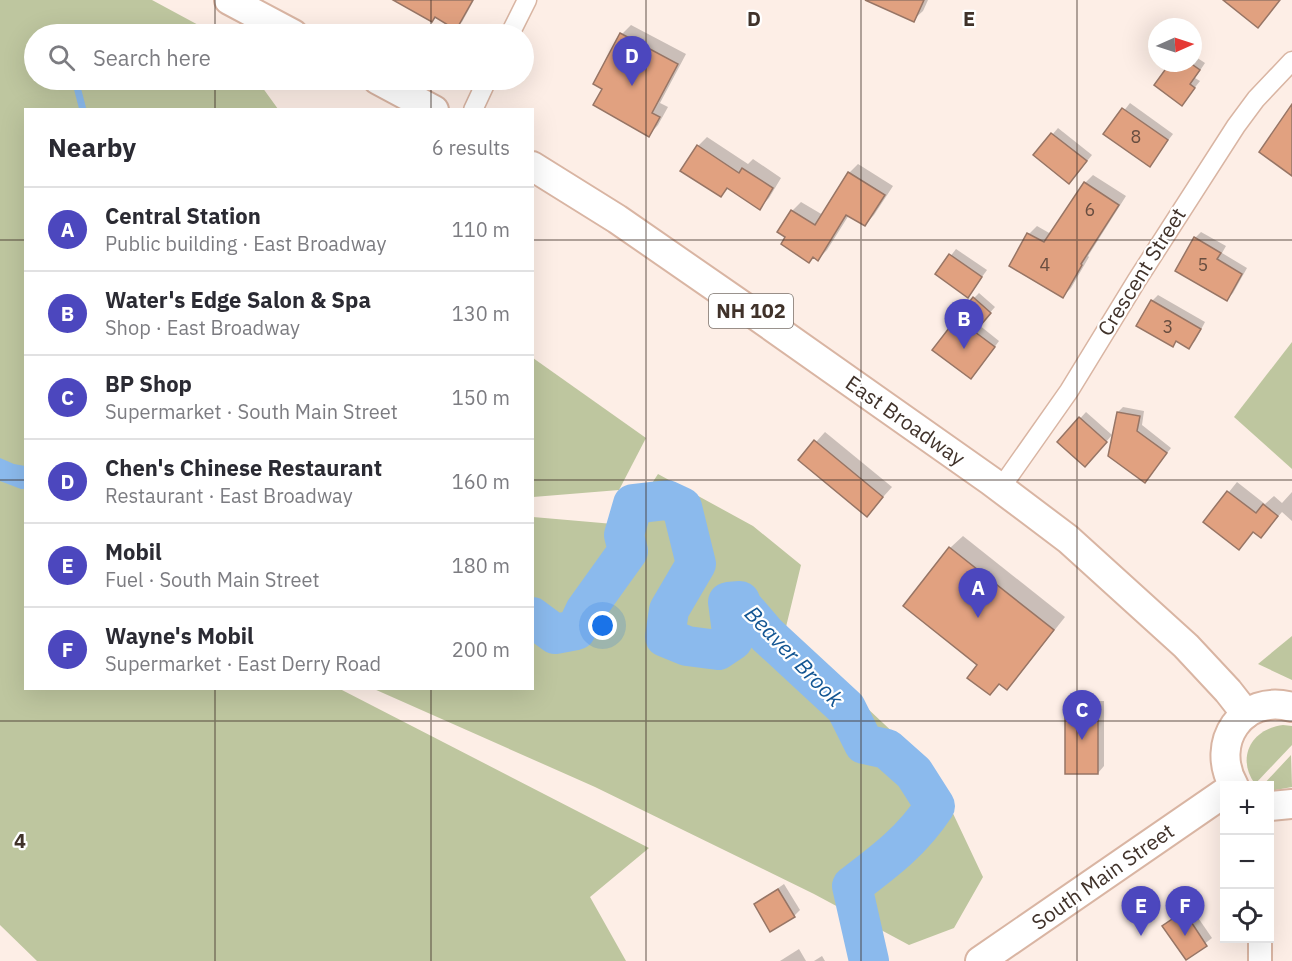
<!DOCTYPE html>
<meta charset="utf-8">
<style>
:root{--surface:#fff;--page:#f7f7f7;--text:#2b2b33;--muted:#7c7c81;--line:#e1e1e2;--accent:#4c47be}
body{margin:0;font-family:"IBM Plex Sans",sans-serif;background:var(--page);color:var(--text)}
.controls{position:absolute;right:18px;bottom:18px;display:grid;overflow:hidden;border-radius:0px;box-shadow:0 6px 24px #0002}
.controls button{width:54px;height:54px;display:grid;place-items:center;padding:0;border:0;border-bottom:2px solid var(--line);background:var(--surface);color:var(--text);font:30px sans-serif}
.compass{position:absolute;left:1148px;top:18px;width:54px;height:54px;border-radius:50%;background:var(--surface);box-shadow:0 6px 24px #0002;rotate:87deg}
.you{position:absolute;left:603px;top:626px;width:21px;height:21px;margin:-15px;border:4px solid #fff;border-radius:50%;background:#1a73e8;box-shadow:0 0 0 9px #1a73e833}
.badge{display:grid;place-items:center;width:39px;height:39px;border-radius:50%;background:var(--accent);color:#fff;font-size:20px;font-weight:700}
.pin{position:absolute;translate:-50% -50px;filter:drop-shadow(0 2px 3px #0008)}
.pin::after{content:'';position:absolute;top:32px;width:21px;height:18px;background:inherit;clip-path:polygon(0 0,100% 0,50% 100%)}
.list{margin:0;padding:0;list-style:none}
h2{display:flex;justify-content:space-between;align-items:center;height:78px;margin:0;padding:0 24px;font-size:26px}
h2 small{font-size:20px;font-weight:400;color:var(--muted)}
.list li{display:grid;grid-template-columns:39px 1fr auto;gap:18px;align-items:center;box-sizing:border-box;height:84px;padding:0 24px;border-top:2px solid var(--line)}
.list b{display:block;font-size:22px;white-space:nowrap}
.list p{margin:0;font-size:20px;white-space:nowrap;color:var(--muted)}
.list em{font-size:20px;font-style:normal;color:var(--muted)}
.icon{flex:none;width:33px;height:33px;fill:none;stroke:currentColor;stroke-width:2;stroke-linecap:round;stroke-linejoin:round}
.map{position:relative;flex:none;width:1292px;height:961px;overflow:hidden}
.search{position:absolute;background:var(--surface);box-shadow:0 6px 24px #0002;left:24px;top:24px;width:510px;height:66px;display:flex;align-items:center;gap:15px;box-sizing:border-box;padding:0 21px;border-radius:33px;color:var(--muted);font-size:22px}
.panel{position:absolute;background:var(--surface);box-shadow:0 6px 24px #0002;left:24px;top:108px;width:510px;height:582px;border-radius:0px}
.map>svg:first-child{display:block}
.green{fill:#bec69f}
.water{fill:#8bbaed}
.shadow{fill:#0003}
.lines{fill:none;stroke-linecap:round;stroke-linejoin:round}
.stream{stroke:#8bbaed;stroke-width:7}
.river{stroke:#8bbaed;stroke-width:40}
.building{fill:#e1a180;stroke:#977565;stroke-width:1.5}
.minor-casing{stroke:#d9b5a3;stroke-width:21}
.tertiary-casing{stroke:#d9b5a3;stroke-width:26}
.primary-casing{stroke:#d9b5a3;stroke-width:32}
.minor{stroke:#fff;stroke-width:18}
.tertiary{stroke:#fff;stroke-width:22}
.primary{stroke:#fff;stroke-width:28}
.grid{fill:none;stroke:#40322a;stroke-width:1.5;stroke-opacity:0.55}
.labels{text-anchor:middle;stroke-width:4.5;stroke-linejoin:round;paint-order:stroke}
.number-label{font-size:18px;fill:#684e40}
.shield{fill:#fff;stroke:#79706a;stroke-width:1.5}
.shield-label{font-size:20px;font-weight:bold;fill:#40322a}
.street-label{font-size:21px;fill:#40322a;stroke:#fff}
.water-label{font-size:22px;font-style:italic;fill:#125592;stroke:#fff}
.grid-label{font-size:20px;text-anchor:middle;font-weight:bold;fill:#40322a;stroke:#fff;stroke-width:4.5;stroke-linejoin:round;paint-order:stroke}
</style>
<div class="map">
<svg width="1292" height="961" viewBox="0 0 1292 961">
<rect width="100%" height="100%" fill="#fdeee6"/>
<g class="green">
<path d="M 0,0 L 152,0 L 215,34 L 34,34 L 34,80 L 257,80 L 278,109 L 26,110 L 26,688 L 340,689 L 649,848 L 590,897 L 626,961 L 37,961 L 0,925 Z"/>
<path d="M 1292,342 L 1292,469 L 1234,417 Z"/>
<path d="M 533,358 L 646,438 L 619,490 L 533,497 Z"/>
<path d="M 658,474 L 753,526 L 801,565 L 785,631 L 932,769 L 983,877 L 954,928 L 909,945 L 814,894 L 595,787 L 374,689 L 532,688 L 533,517 L 625,525 Z"/>
<path d="M 1292,636 L 1292,680 L 1258,664 Z"/>
<path d="M 1283,725 L 1292,726 L 1292,745 L 1255,784 C 1236,758 1251,729 1283,725 Z"/>
<path d="M 1291,755 L 1292,787 L 1270,791 L 1270,786 L 1262,786 Z"/>
</g>
<path class="water" d="M 0,458 L 14,464 L 25,466 L 25,489 L 21,489 L 0,481 Z"/>
<g class="shadow">
<path d="M 414,0 L 474,0 L 462,22 L 456,28 Z"/>
<path d="M 869,0 L 928,0 L 923,11 L 913,20 Z"/>
<path d="M 631,25 L 686,54 L 660,103 L 668,107 L 658,125 L 649,135 L 604,88 L 622,34 Z"/>
<path d="M 1193,55 L 1205,63 L 1195,78 L 1200,81 L 1182,104 L 1172,63 L 1193,63 Z"/>
<path d="M 1130,103 L 1173,134 L 1149,165 L 1106,134 Z"/>
<path d="M 1058,128 L 1092,155 L 1075,176 L 1035,155 Z"/>
<path d="M 707,137 L 748,164 L 753,159 L 781,178 L 769,198 L 759,208 L 729,188 L 721,195 L 698,146 Z"/>
<path d="M 858,164 L 893,186 L 874,215 L 864,225 L 849,215 L 827,250 L 818,259 L 787,237 L 792,211 L 801,202 L 823,215 L 849,173 Z"/>
<path d="M 1093,175 L 1126,196 L 1088,256 L 1089,257 L 1071,288 L 1063,296 L 1011,265 L 1029,234 L 1037,226 L 1051,234 L 1085,183 Z"/>
<path d="M 1201,232 L 1226,246 L 1222,253 L 1247,268 L 1233,293 L 1227,299 L 1195,238 Z"/>
<path d="M 956,249 L 987,270 L 968,296 L 937,274 Z"/>
<path d="M 979,293 L 995,307 L 979,325 L 999,341 L 976,372 L 974,298 Z"/>
<path d="M 1158,295 L 1205,322 L 1195,341 L 1189,347 L 1177,340 L 1172,345 L 1152,301 Z"/>
<path d="M 1123,407 L 1144,411 L 1142,425 L 1171,448 L 1145,481 L 1118,412 Z"/>
<path d="M 1086,412 L 1112,435 L 1091,459 L 1059,442 Z"/>
<path d="M 825,432 L 892,487 L 867,515 L 800,460 Z"/>
<path d="M 1237,482 L 1265,504 L 1274,496 L 1282,503 L 1292,492 L 1292,521 L 1282,512 L 1261,536 L 1254,531 L 1239,548 L 1205,522 Z"/>
<path d="M 963,536 L 1065,617 L 1019,675 L 1007,688 L 979,665 L 950,548 Z"/>
<path d="M 1073,701 L 1104,701 L 1104,766 L 1098,773 L 1067,708 Z"/>
<path d="M 784,884 L 800,910 L 794,916 L 771,930 L 755,904 Z"/>
<path d="M 1190,906 L 1212,938 L 1186,958 L 1164,926 Z"/>
<path d="M 799,949 L 806,961 L 780,961 Z"/>
<path d="M 822,956 L 825,961 L 814,961 Z"/>
</g>
<g class="lines">
<path class="stream" d="M 83,110 L 77,87 L 86,80"/>
<path class="river" d="M 532,617 L 555,634 L 576,630 L 585,611 L 628,551 L 624,535 L 633,504 L 667,500 L 682,507 L 696,564 L 669,610 L 665,637 L 687,646 L 718,650 L 733,640 L 728,602 L 740,601 L 742,606 L 767,635 L 846,708 L 864,744 L 887,749 L 914,773 L 935,806 C 912,841 885,861 852,886 L 869,961"/>
</g>
<g class="building">
<path d="M 393,0 L 473,0 L 456,30 L 435,17 L 432,22 Z"/>
<path d="M 865,0 L 924,0 L 914,22 Z"/>
<path d="M 1223,0 L 1280,0 L 1258,28 Z"/>
<path d="M 620,33 L 678,64 L 652,113 L 660,117 L 649,137 L 593,105 L 602,89 L 593,84 Z"/>
<path d="M 1170,63 L 1190,63 L 1200,70 L 1190,84 L 1195,88 L 1182,106 L 1154,85 Z"/>
<path d="M 1292,104 L 1292,176 L 1259,152 Z"/>
<path d="M 1122,108 L 1168,140 L 1150,167 L 1103,134 Z"/>
<path d="M 1051,133 L 1087,161 L 1069,184 L 1033,155 Z"/>
<path d="M 697,145 L 739,173 L 742,168 L 773,188 L 760,210 L 727,188 L 721,197 L 680,171 Z"/>
<path d="M 848,172 L 885,195 L 865,226 L 846,215 L 818,261 L 813,257 L 809,263 L 781,244 L 785,237 L 777,232 L 791,210 L 815,225 Z"/>
<path d="M 1084,182 L 1119,205 L 1081,264 L 1082,265 L 1063,298 L 1009,266 L 1027,233 L 1044,242 Z"/>
<path d="M 1194,237 L 1221,253 L 1217,259 L 1242,274 L 1227,301 L 1175,271 Z"/>
<path d="M 949,254 L 982,277 L 968,298 L 935,274 Z"/>
<path d="M 973,297 L 991,313 L 975,332 L 995,347 L 971,379 L 932,350 Z"/>
<path d="M 1151,300 L 1201,329 L 1189,349 L 1176,341 L 1173,347 L 1136,326 Z"/>
<path d="M 1117,412 L 1140,416 L 1137,431 L 1167,453 L 1145,483 L 1108,456 Z"/>
<path d="M 1079,417 L 1107,442 L 1085,467 L 1057,442 Z"/>
<path d="M 814,440 L 883,497 L 867,517 L 798,460 Z"/>
<path d="M 1227,491 L 1256,513 L 1263,504 L 1278,516 L 1261,538 L 1253,532 L 1239,550 L 1203,522 Z"/>
<path d="M 949,547 L 1054,630 L 1007,690 L 999,684 L 990,695 L 967,678 L 977,665 L 903,606 Z"/>
<rect x="1065" y="707" width="33" height="67"/>
<path d="M 778,889 L 795,917 L 770,932 L 754,904 Z"/>
<path d="M 1184,911 L 1207,946 L 1186,960 L 1162,926 Z"/>
</g>
<g class="lines">
<defs>
<g id="minor">
<path d="M 510,34 L 527,0"/>
<path d="M 473,110 L 487,80"/>
<path d="M 1000,489 L 1069,391 L 1137,280 L 1236,126 L 1256,99 L 1292,61"/>
</g>
<path id="tertiary" d="M 1260,961 L 1260,938"/>
<g id="primary">
<path d="M 229,0 L 293,34"/>
<path d="M 378,80 L 434,110"/>
<path d="M 532,166 L 617,219 L 747,309 L 991,481 L 1068,539 L 1186,646 L 1228,691 L 1246,714"/>
<path d="M 1234,786 C 1209,743 1242,693 1292,707"/>
<path d="M 1270,806 L 1292,804"/>
<path d="M 980,961 L 1224,793"/>
</g>
</defs>
<use href="#minor" class="minor-casing"/>
<use href="#tertiary" class="tertiary-casing"/>
<use href="#primary" class="primary-casing"/>
<use href="#minor" class="minor"/>
<use href="#tertiary" class="tertiary"/>
<use href="#primary" class="primary"/>
</g>
<path class="grid" d="M 215,0 L 215,34M 431,0 L 431,34M 646,0 L 646,961M 861,0 L 861,961M 1077,0 L 1077,961M 215,80 L 215,110M 431,80 L 431,110M 0,240 L 26,240M 532,240 L 1292,240M 0,480 L 26,480M 532,480 L 1292,480M 215,688 L 215,961M 431,688 L 431,961M 0,721 L 1292,721"/>
<g class="labels">
<g class="number-label">
<text x="1136" y="143">8</text>
<text x="1090" y="216">6</text>
<text x="1045" y="271">4</text>
<text x="1203" y="271">5</text>
<text x="1168" y="333">3</text>
</g>
<rect class="shield" x="709" y="294" width="84" height="34" rx="4.5"/>
<g class="shield-label">
<text x="751" y="318">NH 102</text>
</g>
<g class="street-label">
<text transform="translate(1142 272) rotate(-58)" y="7">Crescent Street</text>
<text transform="translate(905 421) rotate(35)" y="7">East Broadway</text>
<text transform="translate(1103 877) rotate(-35)" y="7">South Main Street</text>
</g>
<g class="water-label">
<text transform="translate(794 656) rotate(46)" y="8">Beaver Brook</text>
</g>
</g>
<g class="grid-label">
<text x="754" y="26">D</text>
<text x="969" y="26">E</text>
<text x="20" y="848">4</text>
</g>
</svg>
<div class="controls">
<button>+</button>
<button>−</button>
<button><svg class="icon" aria-label="locate" viewBox="0 0 24 24"><circle cx="12" cy="12" r="6"/><path d="M12 2v4M12 18v4M2 12h4M18 12h4"/></svg></button>
</div>
<svg class="compass" viewBox="-18 -18 36 36"><path d="M0-13l5 13h-10z" fill="#e53935"/><path d="M0 13l5-13h-10z" fill="#7c7c81"/></svg>
<div class="you"></div>
<div class="pin badge" style="left:978px;top:618px">A</div>
<div class="pin badge" style="left:964px;top:349px">B</div>
<div class="pin badge" style="left:1082px;top:740px">C</div>
<div class="pin badge" style="left:632px;top:86px">D</div>
<div class="pin badge" style="left:1141px;top:936px">E</div>
<div class="pin badge" style="left:1185px;top:936px">F</div>
<div class="search"><svg class="icon" aria-label="search" viewBox="0 0 24 24"><circle cx="10" cy="10" r="6"/><path d="M15 15l6 6"/></svg>Search here</div>
<section class="panel">
<h2>Nearby<small>6 results</small></h2>
<ul class="list">
<li><span class="badge">A</span><div><b>Central Station</b><p>Public building · East Broadway</p></div><em>110 m</em></li>
<li><span class="badge">B</span><div><b>Water's Edge Salon &amp; Spa</b><p>Shop · East Broadway</p></div><em>130 m</em></li>
<li><span class="badge">C</span><div><b>BP Shop</b><p>Supermarket · South Main Street</p></div><em>150 m</em></li>
<li><span class="badge">D</span><div><b>Chen's Chinese Restaurant</b><p>Restaurant · East Broadway</p></div><em>160 m</em></li>
<li><span class="badge">E</span><div><b>Mobil</b><p>Fuel · South Main Street</p></div><em>180 m</em></li>
<li><span class="badge">F</span><div><b>Wayne's Mobil</b><p>Supermarket · East Derry Road</p></div><em>200 m</em></li>
</ul>
</section>
</div>
